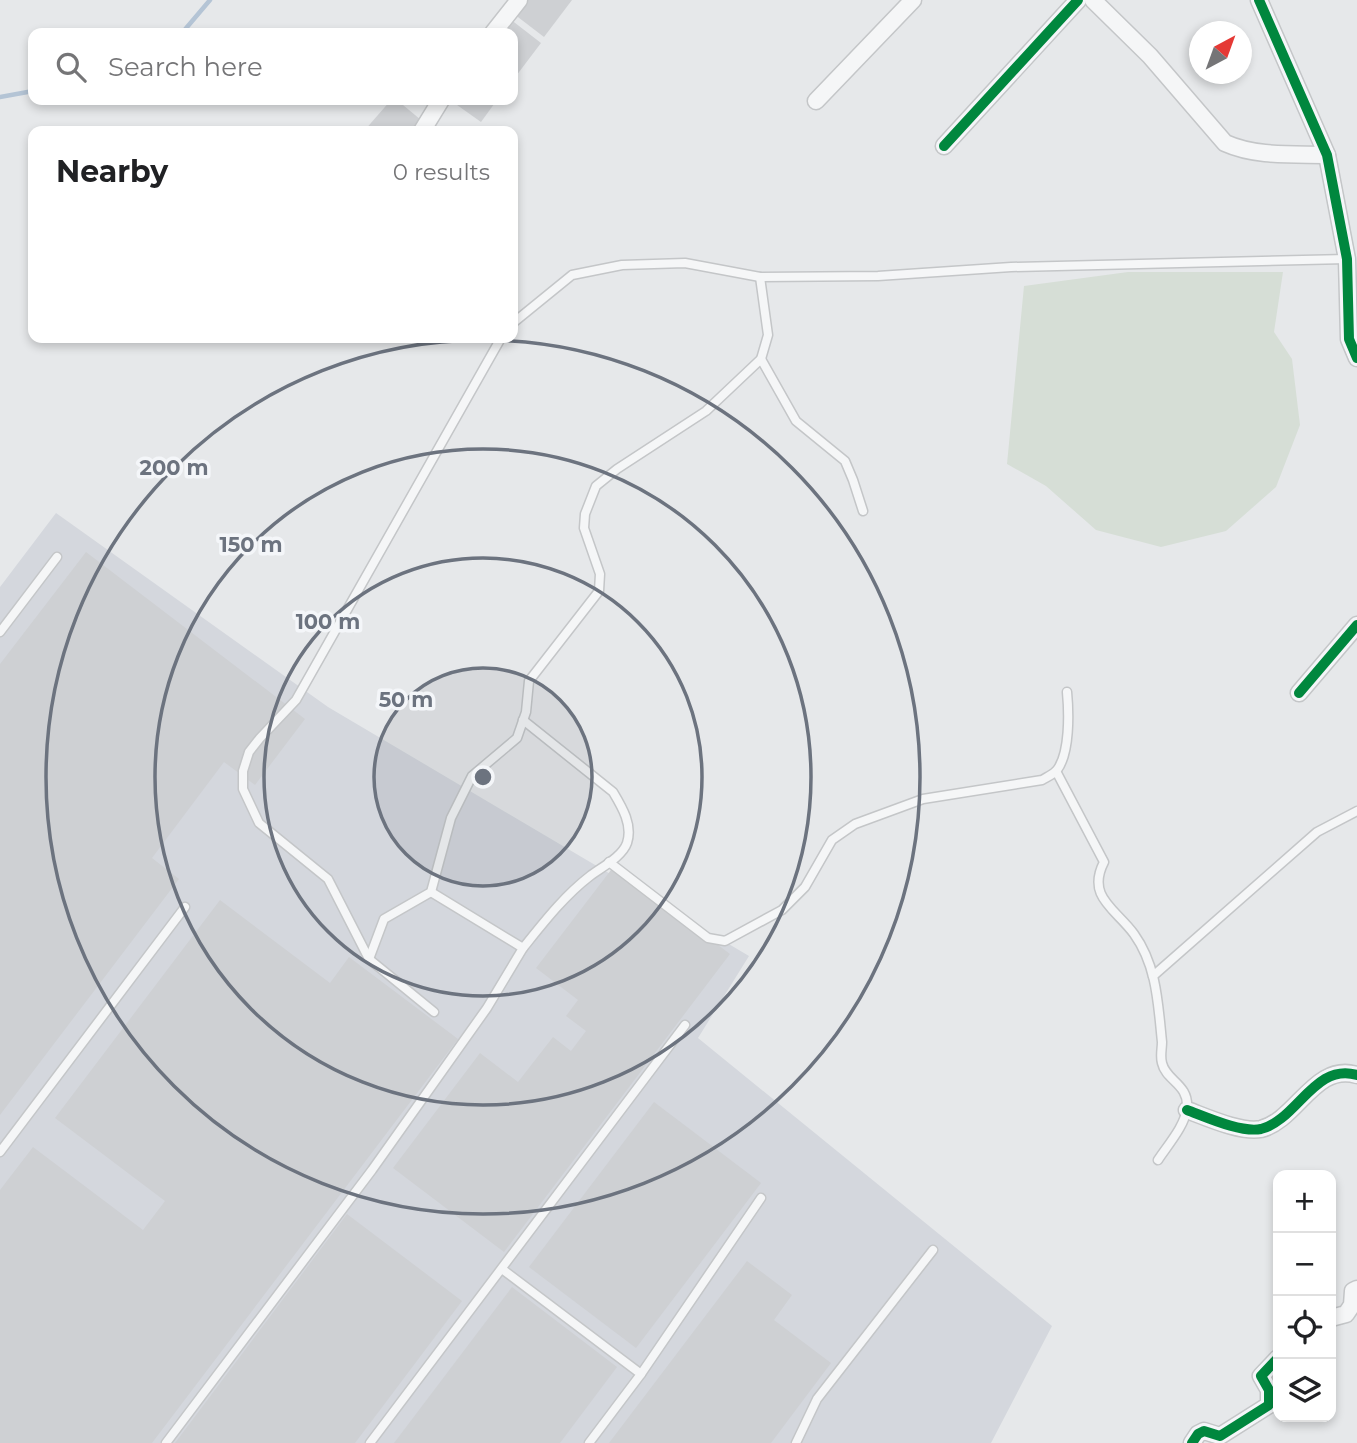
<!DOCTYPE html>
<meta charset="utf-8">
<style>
:root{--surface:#fff;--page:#f2f2f2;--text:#202124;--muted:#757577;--line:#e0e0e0}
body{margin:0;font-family:Montserrat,sans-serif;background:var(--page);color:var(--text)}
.controls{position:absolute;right:21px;bottom:21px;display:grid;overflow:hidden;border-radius:14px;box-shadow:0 4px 10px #0003}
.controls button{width:63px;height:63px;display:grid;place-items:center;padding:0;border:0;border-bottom:2px solid var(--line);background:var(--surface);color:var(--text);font:35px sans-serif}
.compass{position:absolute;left:1189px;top:21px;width:63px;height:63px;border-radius:50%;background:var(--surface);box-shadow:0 4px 10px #0003;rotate:41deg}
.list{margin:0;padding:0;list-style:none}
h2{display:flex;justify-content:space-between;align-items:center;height:91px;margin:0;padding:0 28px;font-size:30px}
h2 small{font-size:23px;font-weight:400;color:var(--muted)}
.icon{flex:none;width:38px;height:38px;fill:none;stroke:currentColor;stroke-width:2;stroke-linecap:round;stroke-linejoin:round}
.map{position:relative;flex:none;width:1357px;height:1443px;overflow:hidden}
.search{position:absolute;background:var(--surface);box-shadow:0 4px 10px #0003;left:28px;top:28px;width:490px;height:77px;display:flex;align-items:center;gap:18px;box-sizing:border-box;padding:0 24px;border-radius:14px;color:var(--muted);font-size:26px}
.panel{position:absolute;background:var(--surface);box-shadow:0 4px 10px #0003;left:28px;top:126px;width:490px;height:217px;border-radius:14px}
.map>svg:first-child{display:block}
.built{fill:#d4d7dd}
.green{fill:#d6ded6}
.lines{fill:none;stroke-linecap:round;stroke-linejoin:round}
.stream{stroke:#b4c4d5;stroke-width:4.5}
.building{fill:#ced0d3}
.lane-casing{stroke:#c4c6c8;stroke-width:11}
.street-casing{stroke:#c4c6c8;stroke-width:19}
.lane{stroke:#f5f6f7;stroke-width:8}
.street{stroke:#f5f6f7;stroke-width:16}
.cycleway-casing{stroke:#f4f6f9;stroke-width:15}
.cycleway{stroke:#00873e;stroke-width:10}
.ring{fill:none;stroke:#6c737f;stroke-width:3.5}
.centre{fill:#6c737f;stroke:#f4f6f9;stroke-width:3.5}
.ring-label{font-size:21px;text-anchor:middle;font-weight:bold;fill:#6c737f;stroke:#f4f6f9;stroke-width:7;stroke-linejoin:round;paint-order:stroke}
</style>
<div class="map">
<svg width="1357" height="1443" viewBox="0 0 1357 1443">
<rect width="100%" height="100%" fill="#e6e8ea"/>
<path class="built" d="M 56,513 L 328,707 L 749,956 L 698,1038 L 1052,1326 L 991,1443 L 0,1443 L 0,587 Z"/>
<path class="green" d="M 1128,272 L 1283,272 L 1274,332 L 1292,359 L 1300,425 L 1276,487 L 1226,531 L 1161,547 L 1096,530 L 1046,486 L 1007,464 L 1024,286 Z"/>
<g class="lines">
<g class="stream">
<path d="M 182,33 L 210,0"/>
<path d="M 0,97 L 33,91"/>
</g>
</g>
<g class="building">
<path d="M 524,0 L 572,0 L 544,37 L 514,14 Z"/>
<path d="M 510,19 L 541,43 L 513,80 L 513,33 L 500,33 Z"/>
<path d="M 391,100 L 397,100 L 421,120 L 411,131 L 364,131 Z"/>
<path d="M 450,100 L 497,100 L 481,122 Z"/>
<path d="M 86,552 L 305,719 L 255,785 L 224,762 L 152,858 L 179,879 L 0,1115 L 0,664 Z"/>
<path d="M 614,866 L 730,954 L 504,1252 L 393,1168 L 480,1053 L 518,1082 L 553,1037 L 571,1051 L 586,1031 L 566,1016 L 578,1000 L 536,968 Z"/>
<path d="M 220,900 L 330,983 L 349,957 L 458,1039 L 152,1443 L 0,1443 L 0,1190 L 33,1147 L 143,1230 L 165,1201 L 55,1118 Z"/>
<path d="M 654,1102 L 761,1183 L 636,1348 L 529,1267 Z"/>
<path d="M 347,1214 L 462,1301 L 380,1410 L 355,1443 L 175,1443 Z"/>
<path d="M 747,1261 L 792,1295 L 774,1320 L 831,1363 L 771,1443 L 609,1443 Z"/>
<path d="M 512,1287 L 617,1367 L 560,1443 L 394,1443 Z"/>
</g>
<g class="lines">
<defs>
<g id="lane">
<path d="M 513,323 L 572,275 L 622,265 L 685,263 L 760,277 L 878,276 L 1011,267 L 1347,259"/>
<path d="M 761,359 L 796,421 L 845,461 L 853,480 L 863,511"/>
<path d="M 0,632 L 57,557"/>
<path d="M 1056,771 L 1104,862 C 1086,897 1116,909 1134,934 C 1157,966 1158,1004 1162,1042 C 1162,1049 1160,1056 1162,1063 C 1166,1081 1189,1084 1187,1108 C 1185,1126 1167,1146 1158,1160"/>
<path d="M 609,862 L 708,938 L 725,941 L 782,910 L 805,887 L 832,840 L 855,824 L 923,799 L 1042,780 C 1047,777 1054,774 1057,770 C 1070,753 1069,713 1067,692"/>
<path d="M 523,948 C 544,922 564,896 590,876 C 602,867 622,857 627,843 C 633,825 622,807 613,792 L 523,720"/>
<path d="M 369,959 L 384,919 L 431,892 L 451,818 L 472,776 L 517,738 L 526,712 L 529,681 L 599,591 L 600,574 L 584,528 L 585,514 L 596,486 L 617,469 L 706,411 L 761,359 L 768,335 L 760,277"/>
<path d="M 1153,976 L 1317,832 L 1357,811"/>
<path d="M 434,1012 L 369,959 L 328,879 L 259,823 L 243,789 L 243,771 L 249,752 L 260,738 L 296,700 L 501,338"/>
<path d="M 0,1152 L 185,907"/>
<path d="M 502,1269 L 641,1374 L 589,1443"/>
<path d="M 641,1374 L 761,1198"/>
<path d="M 166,1443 L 372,1170 L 487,1008 L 523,948 L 431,892"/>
<path d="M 370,1443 L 685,1025"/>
<path d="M 796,1443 L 817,1399 L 933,1250"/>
</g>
<g id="street">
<path d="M 1093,0 L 1150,56 L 1225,143 C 1256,157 1293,154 1327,155"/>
<path d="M 1259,0 L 1327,155 L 1347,259 L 1349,339 L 1357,358"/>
<path d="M 493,33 L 519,0"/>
<path d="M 816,101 L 913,0"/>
<path d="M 422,131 L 441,100"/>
<path d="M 944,146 L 1078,0"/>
<path d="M 1299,693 L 1357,625"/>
<path d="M 1187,1110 C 1206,1117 1241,1133 1261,1129 C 1297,1120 1315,1062 1357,1075"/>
<path d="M 1331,1318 L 1346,1314 L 1352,1305 L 1353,1291 L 1357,1289"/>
<path d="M 1192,1443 L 1198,1434 L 1204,1431 L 1220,1436 L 1269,1405 L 1269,1390 L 1261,1376 L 1278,1358"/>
</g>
</defs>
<use href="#lane" class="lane-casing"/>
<use href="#street" class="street-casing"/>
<use href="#lane" class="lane"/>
<use href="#street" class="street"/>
<defs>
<g id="cycleway">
<path d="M 1259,0 L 1327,155 L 1347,259 L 1349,339 L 1357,358"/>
<path d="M 944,146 L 1078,0"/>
<path d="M 1299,693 L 1357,625"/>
<path d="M 1187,1110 C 1206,1117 1241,1133 1261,1129 C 1297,1120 1315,1062 1357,1075"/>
<path d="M 1192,1443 L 1198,1434 L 1204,1431 L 1220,1436 L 1269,1405 L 1269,1390 L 1261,1376 L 1278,1358"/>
</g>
</defs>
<use href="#cycleway" class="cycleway-casing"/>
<use href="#cycleway" class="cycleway"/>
</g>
<circle cx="483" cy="777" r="109" fill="#6c737f" fill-opacity=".12"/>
<g class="ring">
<circle cx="483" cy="777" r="109"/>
<circle cx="483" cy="777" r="219"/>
<circle cx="483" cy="777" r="328"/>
<circle cx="483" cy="777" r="437"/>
</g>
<circle cx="483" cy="777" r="10" class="centre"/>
<g class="ring-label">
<text x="174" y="475">200 m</text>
<text x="251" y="552">150 m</text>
<text x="328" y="629">100 m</text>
<text x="406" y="707">50 m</text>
</g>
</svg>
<div class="controls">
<button>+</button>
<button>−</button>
<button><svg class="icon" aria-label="locate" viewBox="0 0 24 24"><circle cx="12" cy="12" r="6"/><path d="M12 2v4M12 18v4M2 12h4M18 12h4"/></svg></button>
<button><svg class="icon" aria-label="layers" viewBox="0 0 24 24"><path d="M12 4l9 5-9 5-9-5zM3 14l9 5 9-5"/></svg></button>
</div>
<svg class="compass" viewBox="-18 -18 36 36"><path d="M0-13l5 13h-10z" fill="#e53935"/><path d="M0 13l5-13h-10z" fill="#757577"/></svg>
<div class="search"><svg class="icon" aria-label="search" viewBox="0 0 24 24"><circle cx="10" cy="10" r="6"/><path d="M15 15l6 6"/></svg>Search here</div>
<section class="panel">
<h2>Nearby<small>0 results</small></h2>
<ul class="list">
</ul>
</section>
</div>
